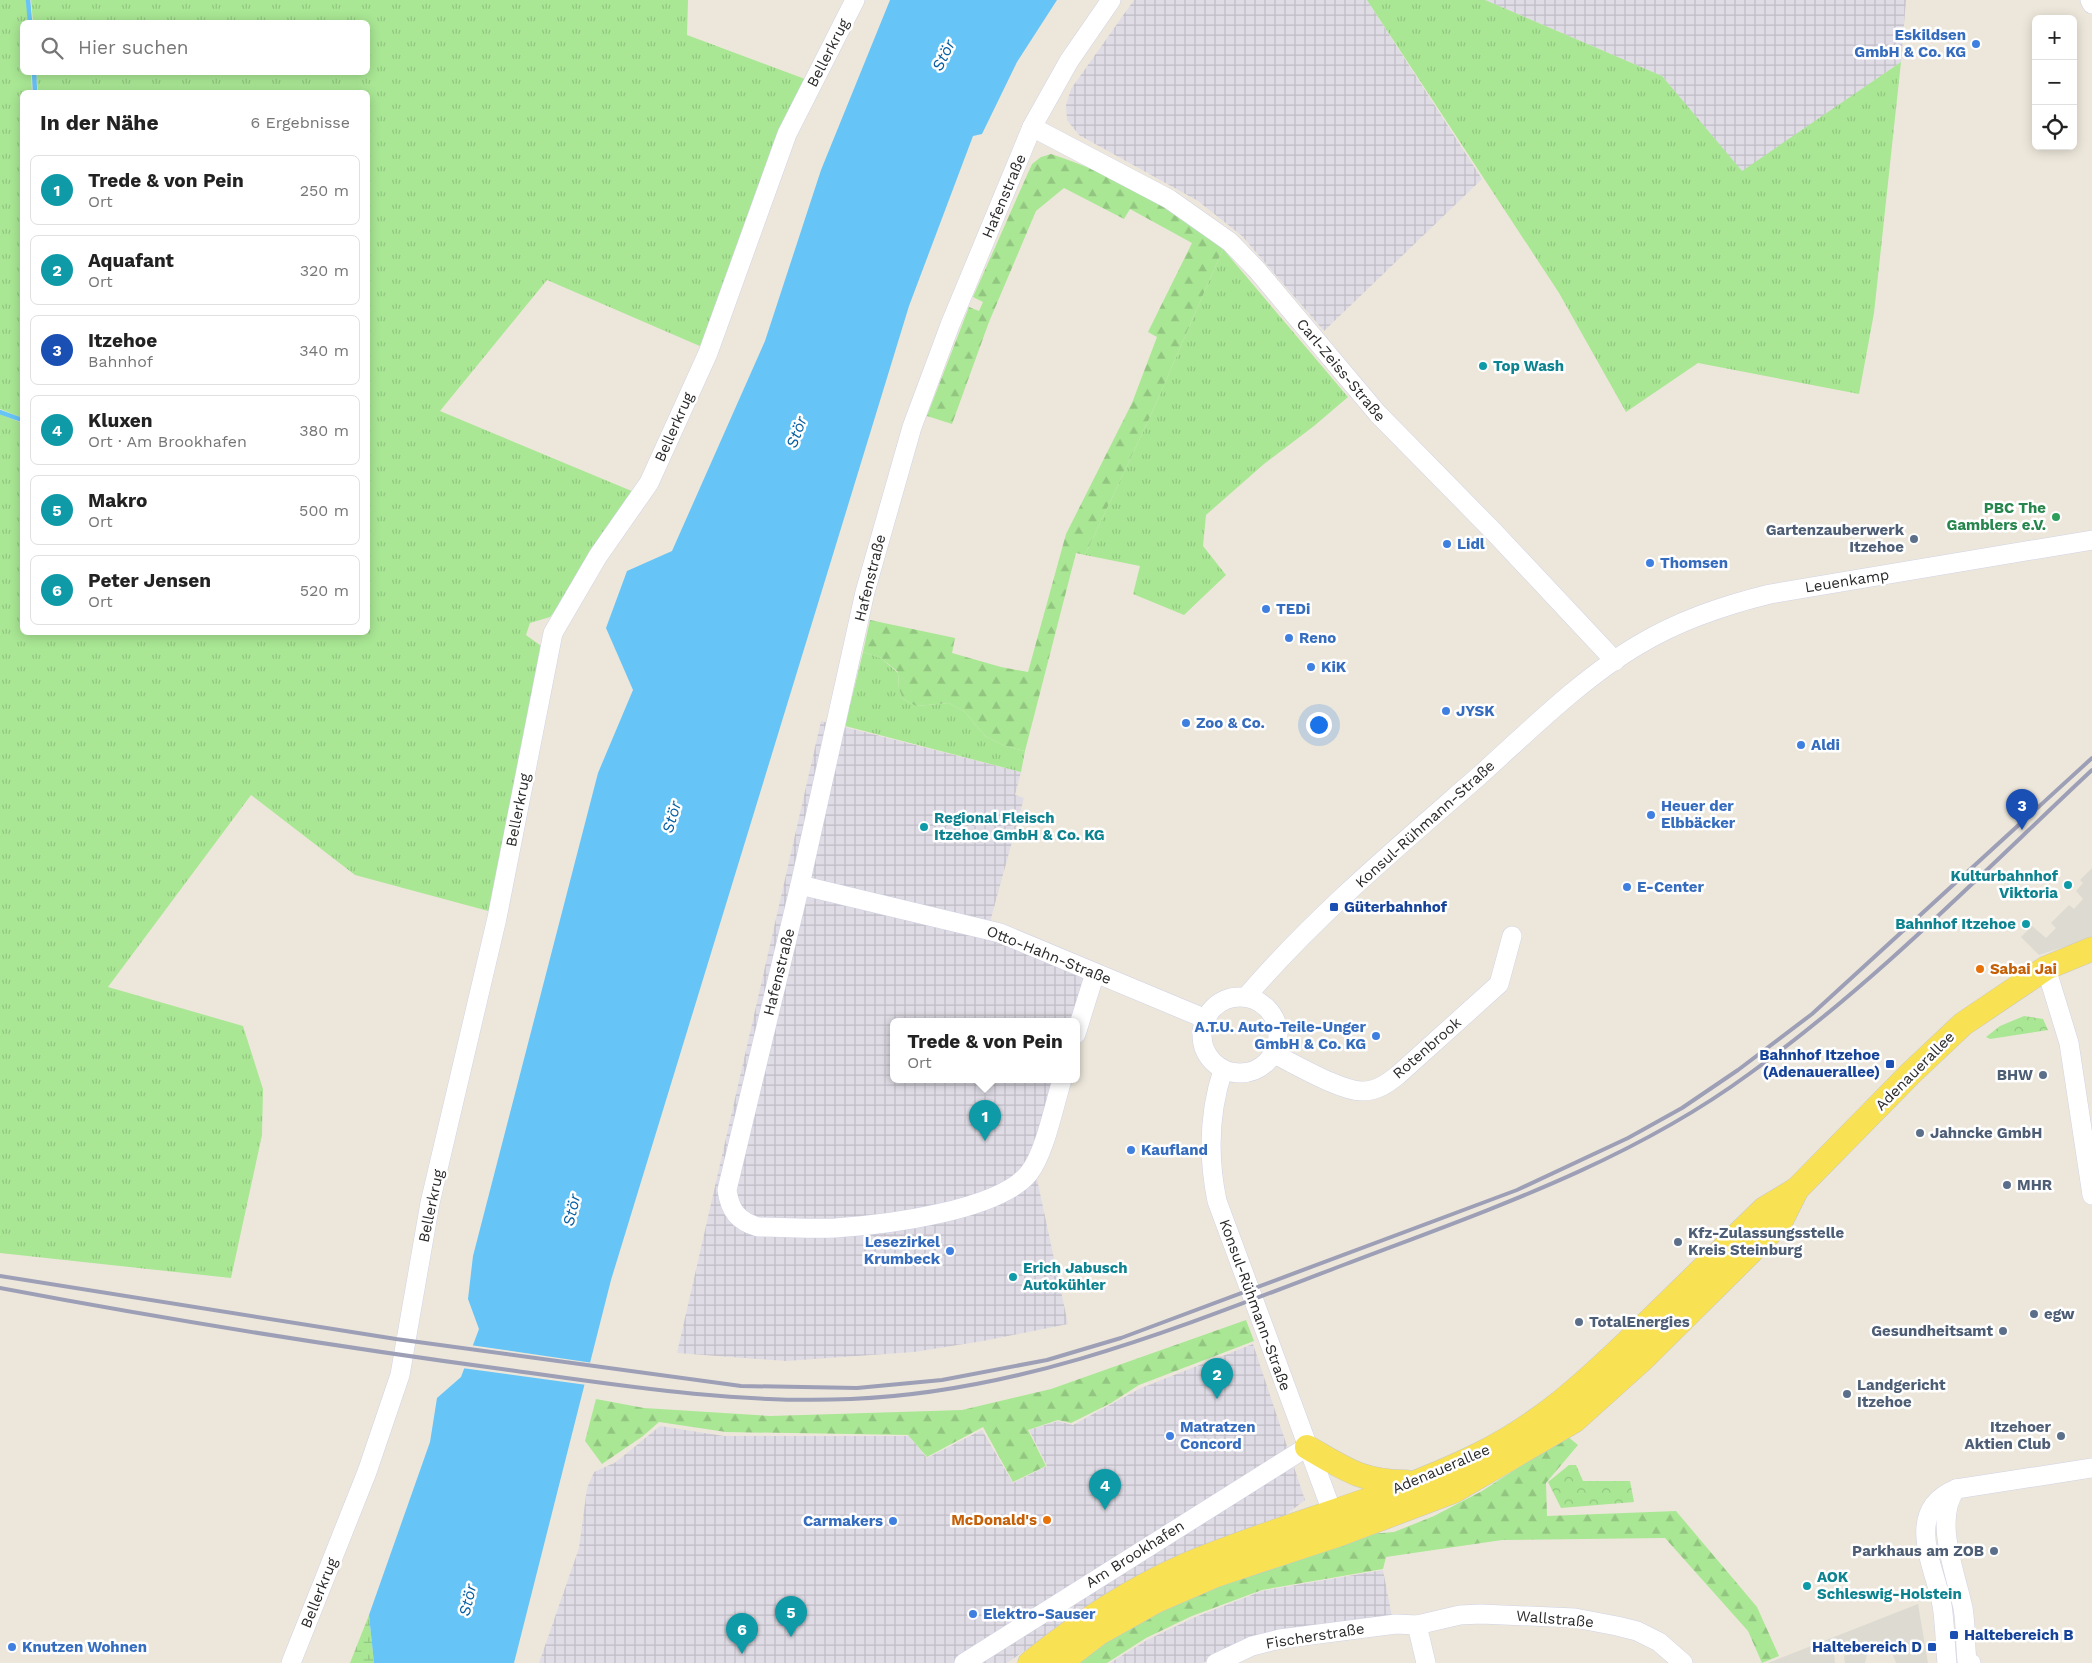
<!DOCTYPE html>
<html lang="de">
<meta charset="utf-8">
<style>
:root{--surface:#fff;--page:#f2f2f2;--text:#222;--muted:#767676;--line:#e0e0e0;--accent:#364aff}
body{margin:0;font-family:"Work Sans",sans-serif;background:var(--page);color:var(--text)}
.controls{position:absolute;right:15px;top:15px;display:grid;overflow:hidden;border-radius:8px;box-shadow:0 2px 12px #0003}
.controls button{width:45px;height:45px;display:grid;place-items:center;padding:0;border:0;border-bottom:1px solid var(--line);background:var(--surface);color:var(--text);font:25px sans-serif}
.you{position:absolute;left:1318px;top:724px;width:18px;height:18px;margin:-12px;border:4px solid #fff;border-radius:50%;background:#1a73e8;box-shadow:0 0 0 8px #1a73e833}
.badge{display:grid;place-items:center;width:32px;height:32px;border-radius:50%;background:var(--accent);color:#fff;font-size:16px;font-weight:700}
.pin{position:absolute;translate:-50% -41px;filter:drop-shadow(0 1px 2px #0008)}
.pin::after{content:'';position:absolute;top:26px;width:18px;height:15px;background:inherit;clip-path:polygon(0 0,100% 0,50% 100%)}
.popup{position:absolute;left:890px;top:1018px;width:190px;height:65px;box-sizing:border-box;display:grid;place-content:center;border-radius:8px;background:var(--surface);filter:drop-shadow(0 1px 4px #0005);font-size:16px;white-space:nowrap;color:var(--muted)}
.popup b{font-size:19px;color:var(--text)}
.popup::after{content:'';position:absolute;left:50%;top:100%;margin-left:-10px;border:10px solid transparent;border-top-color:var(--surface)}
.list{margin:0;padding:0;list-style:none}
h2{display:flex;justify-content:space-between;align-items:center;height:65px;margin:0;padding:0 20px;font-size:21px}
h2 small{font-size:16px;font-weight:400;color:var(--muted)}
.list li{display:grid;grid-template-columns:32px 1fr auto;gap:15px;align-items:center;box-sizing:border-box;height:70px;margin:0 10px 10px;padding:0 10px;border:1px solid var(--line);border-radius:8px}
.list b{display:block;font-size:19px;white-space:nowrap}
.list p{margin:0;font-size:16px;white-space:nowrap;color:var(--muted)}
.list em{font-size:16px;font-style:normal;color:var(--muted)}
.icon{flex:none;width:28px;height:28px;fill:none;stroke:currentColor;stroke-width:2;stroke-linecap:round;stroke-linejoin:round}
.map{position:relative;flex:none;width:2092px;height:1663px;overflow:hidden}
.search{position:absolute;background:var(--surface);box-shadow:0 2px 12px #0003;left:20px;top:20px;width:350px;height:55px;display:flex;align-items:center;gap:12px;box-sizing:border-box;padding:0 18px;border-radius:8px;color:var(--muted);font-size:19px}
.panel{position:absolute;background:var(--surface);box-shadow:0 2px 12px #0003;left:20px;top:90px;width:350px;height:545px;border-radius:8px}
.map>svg:first-child{display:block}
.industrial{fill:url(#industrial-grid)}
.grass{fill:url(#grass-tufts)}
.forest{fill:url(#forest-firs)}
.wetland{fill:url(#wetland-marsh)}
.park{fill:url(#park-crowns)}
.plaza{fill:#dddad2}
.water{fill:#67c4f6}
.pier{fill:#ede7db}
.lines{fill:none;stroke-linecap:round;stroke-linejoin:round}
.stream{stroke:#67c4f6;stroke-width:4.5}
.minor-casing{stroke:#d0d2e4;stroke-width:20}
.major-casing{stroke:#c8c8c8;stroke-width:25}
.minor{stroke:#fff;stroke-width:19}
.major{stroke:#f9e154;stroke-width:24}
.rail{stroke:#9d9fb6;stroke-width:4}
.shop-dot{fill:#3f7fe0;stroke:#fff;stroke-width:2}
.culture-dot{fill:#0f9aa8;stroke:#fff;stroke-width:2}
.leisure-dot{fill:#2e9e5b;stroke:#fff;stroke-width:2}
.service-dot{fill:#5c6f8a;stroke:#fff;stroke-width:2}
.transit-dot{fill:#1a4fb4;stroke:#fff;stroke-width:2}
.food-dot{fill:#e8710a;stroke:#fff;stroke-width:2}
.labels{text-anchor:middle;stroke-width:5;stroke-linejoin:round;paint-order:stroke}
.shop-label{font-size:15px;font-weight:bold;fill:#366cbe;stroke:#fff;text-anchor:start}
.street-label{font-size:15px;fill:#2a2a2a;stroke:#fff}
.culture-label{font-size:15px;font-weight:bold;fill:#0d838f;stroke:#fff;text-anchor:start}
.leisure-label{font-size:15px;font-weight:bold;fill:#27864d;stroke:#fff;text-anchor:end}
.service-label{font-size:15px;font-weight:bold;fill:#4e5e75;stroke:#fff;text-anchor:start}
.transit-label{font-size:15px;font-weight:bold;fill:#164399;stroke:#fff;text-anchor:start}
.food-label{font-size:15px;font-weight:bold;fill:#c56008;stroke:#fff;text-anchor:start}
.water-label{font-size:16px;font-style:italic;fill:#055fa3;stroke:#fff}
</style>
<div class="map">
<svg width="2092" height="1663" viewBox="0 0 2092 1663">
<defs>
<pattern id="industrial-grid" width="8" height="8" patternUnits="userSpaceOnUse" patternTransform="scale(1.25)"><rect width="8" height="8" fill="#dfdce5"/><path d="M0 4h8M4 0v8" fill="none" stroke="#c0bdc5"/></pattern>
<pattern id="grass-tufts" width="24" height="20" patternUnits="userSpaceOnUse" patternTransform="scale(1.25)"><rect width="24" height="20" fill="#a9e794"/><path d="M3 7l-1-3M5 7V3M7 7l1-3M15 17l-1-3M17 17v-4M19 17l1-3" fill="none" stroke="#92c680"/></pattern>
<pattern id="forest-firs" width="22" height="20" patternUnits="userSpaceOnUse" patternTransform="scale(1.25)"><rect width="22" height="20" fill="#a9e794"/><path d="M5 1l3.5 6h-7zM16 11l3.5 6h-7z" fill="#92c680"/></pattern>
<pattern id="wetland-marsh" width="20" height="14" patternUnits="userSpaceOnUse" patternTransform="scale(1.25)"><rect width="20" height="14" fill="#a9e794"/><path d="M1 5h8M5 5V1M11 12h8M15 12V8" fill="none" stroke="#92c680"/></pattern>
<pattern id="park-crowns" width="20" height="18" patternUnits="userSpaceOnUse" patternTransform="scale(1.25)"><rect width="20" height="18" fill="#a9e794"/><path d="M2 6a3 3 0 1 1 6 0M12 15a3 3 0 1 1 6 0" fill="none" stroke="#92c680"/></pattern>
</defs>
<rect width="100%" height="100%" fill="#ede7db"/>
<g class="industrial">
<path d="M 1134,0 L 1367,0 L 1482,179 L 1324,331 L 1242,236 L 1198,201 L 1079,135 L 1067,120 L 1066,105 L 1071,89 Z"/>
<path d="M 1485,0 L 1906,0 L 1901,62 L 1742,172 L 1662,76 Z"/>
<path d="M 821,721 L 1021,772 L 1015,795 L 1024,798 L 990,922 L 1104,968 L 1076,1055 L 1076,1022 L 894,1022 L 894,1080 L 1069,1080 L 1037,1179 L 1068,1324 L 983,1341 L 914,1352 L 786,1361 L 677,1353 Z"/>
<path d="M 1253,1344 L 1305,1500 L 1278,1521 L 1085,1609 L 1007,1663 L 539,1663 L 579,1548 L 587,1488 L 594,1472 L 616,1462 L 660,1426 L 724,1436 L 909,1436 L 927,1458 L 982,1430 L 1013,1483 L 1047,1466 L 1029,1430 L 1058,1421 L 1073,1425 L 1141,1388 Z"/>
<path d="M 1383,1570 L 1392,1617 L 1208,1660 L 1203,1663 L 1110,1663 L 1147,1640 L 1193,1618 L 1262,1591 Z"/>
</g>
<g class="grass">
<path d="M 0,0 L 26,0 L 29,22 L 22,22 L 22,72 L 31,73 L 32,92 L 22,92 L 22,418 L 0,409 Z"/>
<path d="M 31,0 L 688,0 L 687,35 L 805,79 L 702,347 L 547,280 L 440,411 L 634,492 L 567,596 L 550,617 L 530,623 L 526,635 L 544,648 L 492,912 L 355,875 L 251,795 L 108,987 L 243,1026 L 263,1089 L 262,1135 L 231,1278 L 0,1253 L 0,414 L 22,423 L 22,632 L 368,632 L 368,92 L 38,92 L 36,73 L 368,72 L 368,22 L 33,22 Z"/>
<path d="M 1367,0 L 1485,0 L 1662,76 L 1742,171 L 1901,62 L 1874,313 L 1859,394 L 1698,363 L 1626,412 L 1559,293 Z"/>
<path d="M 1223,249 L 1348,397 L 1314,426 L 1264,464 L 1206,515 L 1203,546 L 1226,575 L 1184,615 L 1133,594 L 1140,566 L 1085,555 L 1150,417 Z"/>
<path d="M 863,652 L 881,658 L 898,673 L 899,689 L 903,699 L 916,706 L 949,703 L 965,712 L 985,736 L 1005,746 L 1025,751 L 1021,772 L 845,726 Z"/>
</g>
<g class="forest">
<path d="M 1051,154 C 1114,174 1171,208 1223,249 L 1150,417 L 1085,555 L 1076,553 L 1025,751 L 1005,746 L 985,736 L 965,712 L 949,703 L 916,706 L 903,699 L 899,689 L 898,672 L 881,658 L 863,652 L 870,620 L 955,638 L 952,653 L 1001,667 L 1028,672 L 1066,534 L 1132,403 L 1157,337 L 1148,332 L 1192,243 L 1130,209 L 1124,219 L 1064,188 L 1036,211 L 989,322 L 952,424 L 927,416 L 969,307 L 979,311 L 983,302 L 973,297 L 1032,164 L 1041,157 Z"/>
<path d="M 1246,1320 L 1254,1341 L 1139,1385 L 1111,1403 L 1071,1423 L 1058,1420 L 1028,1430 L 1046,1466 L 1013,1482 L 983,1427 L 927,1457 L 908,1435 L 726,1432 L 659,1422 L 643,1436 L 602,1464 L 585,1441 L 596,1399 L 644,1408 L 770,1416 L 962,1410 L 1051,1389 Z"/>
<path d="M 1567,1436 L 1578,1445 L 1546,1483 L 1547,1516 L 1676,1511 L 1757,1607 L 1779,1656 L 1762,1663 L 1748,1631 L 1665,1538 L 1502,1540 L 1386,1557 L 1383,1569 L 1262,1590 L 1192,1616 L 1146,1638 L 1107,1663 L 1069,1663 L 1192,1592 L 1358,1535 L 1394,1532 L 1434,1516 L 1482,1491 Z"/>
</g>
<path class="wetland" d="M 369,1615 L 374,1663 L 350,1663 Z"/>
<g class="park">
<path d="M 2024,1016 L 2043,1019 L 2048,1030 L 1990,1039 L 1986,1037 L 2000,1026 Z"/>
<path d="M 1569,1465 L 1576,1465 L 1583,1481 L 1630,1481 L 1634,1502 L 1561,1508 L 1548,1482 Z"/>
</g>
<g class="plaza">
<path d="M 2092,868 L 2092,938 L 2039,955 L 2021,937 L 2032,926 L 2046,938 L 2056,928 L 2051,923 L 2069,905 L 2074,909 L 2083,899 L 2076,891 L 2083,883 L 2080,880 Z"/>
<path d="M 1918,1604 L 1928,1663 L 1896,1663 L 1891,1650 L 1878,1646 L 1868,1651 L 1865,1663 L 1845,1663 L 1844,1656 L 1850,1653 L 1848,1648 L 1834,1652 L 1835,1663 L 1768,1663 Z"/>
</g>
<path class="water" d="M 890,0 L 1057,0 L 1017,62 L 982,134 L 973,136 L 909,306 L 611,1280 L 514,1663 L 374,1663 L 369,1615 L 430,1442 L 437,1398 L 461,1377 L 479,1329 L 468,1299 L 473,1256 L 598,773 L 633,690 L 606,628 L 627,571 L 672,551 L 765,341 L 821,170 Z"/>
<path class="pier" d="M 470,1345 L 593,1363 L 587,1385 L 462,1368 Z"/>
<g class="lines">
<g class="stream">
<path d="M 28,0 L 30,22"/>
<path d="M 34,72 L 35,92"/>
<path d="M 0,412 L 22,420"/>
</g>
<defs>
<g id="minor">
<path d="M 2090,0 L 2092,4"/>
<path d="M 1032,127 L 1169,199 L 1230,242 L 1257,270 L 1378,414 L 1494,532 L 1615,661"/>
<path d="M 800,885 L 1000,933 L 1206,1019"/>
<path d="M 2046,968 L 2069,1043 L 2092,1195"/>
<path d="M 1246,997 C 1315,916 1399,846 1479,776 C 1528,732 1583,677 1640,644 C 1680,620 1725,605 1770,594 L 2092,540"/>
<circle cx="1240" cy="1035" r="38"/>
<path d="M 1076,1034 L 1095,973"/>
<path d="M 1274,1054 C 1295,1064 1342,1092 1363,1091 C 1377,1091 1388,1083 1398,1075 L 1499,984 L 1512,936"/>
<path d="M 1223,1070 C 1209,1112 1208,1157 1217,1201 L 1337,1525"/>
<path d="M 1062,1080 C 1054,1105 1045,1153 1029,1173 C 999,1211 883,1225 835,1228 C 809,1229 784,1227 758,1227 C 738,1221 730,1211 727,1190 L 800,885 L 865,592 L 912,427 L 950,325 L 1032,127 L 1069,61 L 1111,0"/>
<path d="M 1956,1489 C 1933,1519 1956,1574 1963,1608 C 1966,1625 1965,1644 1967,1661 L 1971,1663"/>
<path d="M 1417,1625 L 1426,1663"/>
<path d="M 291,1663 L 367,1472 L 400,1375 L 430,1203 L 497,918 L 553,633 L 598,556 L 649,483 L 708,353 L 787,134 L 855,0"/>
<path d="M 964,1663 L 1307,1447"/>
<path d="M 1216,1663 L 1252,1646 L 1280,1639 L 1396,1624 L 1417,1625 L 1460,1615 L 1481,1614 L 1575,1618 L 1617,1626 L 1637,1631 L 1659,1642 L 1683,1663"/>
<path d="M 1947,1663 C 1945,1644 1945,1624 1942,1605 C 1934,1565 1903,1511 1956,1489 L 2092,1468"/>
</g>
<g id="major">
<path d="M 1307,1447 C 1344,1468 1361,1482 1406,1482"/>
<path d="M 1030,1663 C 1078,1624 1129,1590 1186,1565 C 1282,1524 1385,1501 1478,1455 C 1543,1423 1587,1381 1638,1332 C 1680,1291 1722,1250 1764,1209 L 1797,1189 L 1911,1073 L 1963,1024 L 2046,968 L 2092,949"/>
<path d="M 1060,1663 L 1099,1633 L 1156,1601 L 1216,1575 L 1340,1534 L 1454,1491 L 1574,1421 L 1644,1358 L 1780,1223 L 1797,1189"/>
</g>
</defs>
<use href="#minor" class="minor-casing"/>
<use href="#major" class="major-casing"/>
<use href="#minor" class="minor"/>
<use href="#major" class="major"/>
<g class="rail">
<path d="M 0,1276 L 396,1339 L 741,1386 L 857,1388 L 942,1380 L 1047,1360 L 1121,1338 L 1517,1190 L 1628,1138 L 1682,1108 L 1738,1070 L 1812,1014 L 2092,758"/>
<path d="M 0,1288 C 169,1320 339,1347 509,1370 C 623,1386 736,1404 851,1399 C 1026,1392 1185,1325 1346,1264 C 1485,1211 1628,1163 1749,1074 C 1873,985 1981,874 2092,770"/>
</g>
</g>
<g class="shop-dot">
<circle cx="1976" cy="44" r="5"/>
<circle cx="1447" cy="544" r="5"/>
<circle cx="1650" cy="563" r="5"/>
<circle cx="1266" cy="609" r="5"/>
<circle cx="1289" cy="638" r="5"/>
<circle cx="1311" cy="667" r="5"/>
<circle cx="1446" cy="711" r="5"/>
<circle cx="1186" cy="723" r="5"/>
<circle cx="1801" cy="745" r="5"/>
<circle cx="1651" cy="815" r="5"/>
<circle cx="1627" cy="887" r="5"/>
<circle cx="1376" cy="1036" r="5"/>
<circle cx="1131" cy="1150" r="5"/>
<circle cx="950" cy="1251" r="5"/>
<circle cx="1170" cy="1436" r="5"/>
<circle cx="893" cy="1521" r="5"/>
<circle cx="973" cy="1614" r="5"/>
<circle cx="12" cy="1647" r="5"/>
</g>
<g class="culture-dot">
<circle cx="1483" cy="366" r="5"/>
<circle cx="924" cy="827" r="5"/>
<circle cx="2068" cy="885" r="5"/>
<circle cx="2026" cy="924" r="5"/>
<circle cx="1013" cy="1277" r="5"/>
<circle cx="1807" cy="1586" r="5"/>
</g>
<circle class="leisure-dot" cx="2056" cy="517" r="5"/>
<g class="service-dot">
<circle cx="1914" cy="539" r="5"/>
<circle cx="2043" cy="1075" r="5"/>
<circle cx="1920" cy="1133" r="5"/>
<circle cx="2007" cy="1185" r="5"/>
<circle cx="1678" cy="1242" r="5"/>
<circle cx="2034" cy="1314" r="5"/>
<circle cx="1579" cy="1322" r="5"/>
<circle cx="2003" cy="1331" r="5"/>
<circle cx="1847" cy="1394" r="5"/>
<circle cx="2061" cy="1436" r="5"/>
<circle cx="1994" cy="1551" r="5"/>
</g>
<g class="transit-dot">
<rect x="1329" y="902" width="10" height="10" rx="2.5"/>
<rect x="1885" y="1059" width="10" height="10" rx="2.5"/>
<rect x="1949" y="1630" width="10" height="10" rx="2.5"/>
<rect x="1927" y="1642" width="10" height="10" rx="2.5"/>
</g>
<g class="food-dot">
<circle cx="1980" cy="969" r="5"/>
<circle cx="1047" cy="1520" r="5"/>
</g>
<g class="labels">
<g class="shop-label">
<text x="1966" y="40" text-anchor="end">Eskildsen<tspan x="1966" dy="17">GmbH &amp; Co. KG</tspan></text>
<text x="1457" y="549">Lidl</text>
<text x="1660" y="568">Thomsen</text>
<text x="1276" y="614">TEDi</text>
<text x="1299" y="643">Reno</text>
<text x="1321" y="672">KiK</text>
<text x="1456" y="716">JYSK</text>
<text x="1196" y="728">Zoo &amp; Co.</text>
<text x="1811" y="750">Aldi</text>
<text x="1661" y="811">Heuer der<tspan x="1661" dy="17">Elbbäcker</tspan></text>
<text x="1637" y="892">E-Center</text>
<text x="1366" y="1032" text-anchor="end">A.T.U. Auto-Teile-Unger<tspan x="1366" dy="17">GmbH &amp; Co. KG</tspan></text>
<text x="1141" y="1155">Kaufland</text>
<text x="940" y="1247" text-anchor="end">Lesezirkel<tspan x="940" dy="17">Krumbeck</tspan></text>
<text x="1180" y="1432">Matratzen<tspan x="1180" dy="17">Concord</tspan></text>
<text x="883" y="1526" text-anchor="end">Carmakers</text>
<text x="983" y="1619">Elektro-Sauser</text>
<text x="22" y="1652">Knutzen Wohnen</text>
</g>
<g class="street-label">
<text transform="translate(828 53) rotate(-63)" y="5">Bellerkrug</text>
<text transform="translate(1004 196) rotate(-67)" y="5">Hafenstraße</text>
<text transform="translate(1341 370) rotate(50)" y="5">Carl-Zeiss-Straße</text>
<text transform="translate(674 427) rotate(-66)" y="5">Bellerkrug</text>
<text transform="translate(870 578) rotate(-76)" y="5">Hafenstraße</text>
<text transform="translate(1847 581) rotate(-9)" y="5">Leuenkamp</text>
<text transform="translate(518 810) rotate(-79)" y="5">Bellerkrug</text>
<text transform="translate(1425 824) rotate(-42)" y="5">Konsul-Rühmann-Straße</text>
<text transform="translate(1049 955) rotate(22)" y="5">Otto-Hahn-Straße</text>
<text transform="translate(779 972) rotate(-76)" y="5">Hafenstraße</text>
<text transform="translate(1427 1048) rotate(-41)" y="5">Rotenbrook</text>
<text transform="translate(1915 1071) rotate(-45)" y="5">Adenauerallee</text>
<text transform="translate(431 1206) rotate(-78)" y="5">Bellerkrug</text>
<text transform="translate(1255 1305) rotate(70)" y="5">Konsul-Rühmann-Straße</text>
<text transform="translate(1441 1469) rotate(-23)" y="5">Adenauerallee</text>
<text transform="translate(1135 1554) rotate(-32)" y="5">Am Brookhafen</text>
<text transform="translate(319 1593) rotate(-68)" y="5">Bellerkrug</text>
<text transform="translate(1555 1619) rotate(5)" y="5">Wallstraße</text>
<text transform="translate(1315 1636) rotate(-9)" y="5">Fischerstraße</text>
</g>
<g class="culture-label">
<text x="1493" y="371">Top Wash</text>
<text x="934" y="823">Regional Fleisch<tspan x="934" dy="17">Itzehoe GmbH &amp; Co. KG</tspan></text>
<text x="2058" y="881" text-anchor="end">Kulturbahnhof<tspan x="2058" dy="17">Viktoria</tspan></text>
<text x="2016" y="929" text-anchor="end">Bahnhof Itzehoe</text>
<text x="1023" y="1273">Erich Jabusch<tspan x="1023" dy="17">Autokühler</tspan></text>
<text x="1817" y="1582">AOK<tspan x="1817" dy="17">Schleswig-Holstein</tspan></text>
</g>
<g class="leisure-label">
<text x="2046" y="513">PBC The<tspan x="2046" dy="17">Gamblers e.V.</tspan></text>
</g>
<g class="service-label">
<text x="1904" y="535" text-anchor="end">Gartenzauberwerk<tspan x="1904" dy="17">Itzehoe</tspan></text>
<text x="2033" y="1080" text-anchor="end">BHW</text>
<text x="1930" y="1138">Jahncke GmbH</text>
<text x="2017" y="1190">MHR</text>
<text x="1688" y="1238">Kfz-Zulassungsstelle<tspan x="1688" dy="17">Kreis Steinburg</tspan></text>
<text x="2044" y="1319">egw</text>
<text x="1589" y="1327">TotalEnergies</text>
<text x="1993" y="1336" text-anchor="end">Gesundheitsamt</text>
<text x="1857" y="1390">Landgericht<tspan x="1857" dy="17">Itzehoe</tspan></text>
<text x="2051" y="1432" text-anchor="end">Itzehoer<tspan x="2051" dy="17">Aktien Club</tspan></text>
<text x="1984" y="1556" text-anchor="end">Parkhaus am ZOB</text>
</g>
<g class="transit-label">
<text x="1344" y="912">Güterbahnhof</text>
<text x="1880" y="1060" text-anchor="end">Bahnhof Itzehoe<tspan x="1880" dy="17">(Adenauerallee)</tspan></text>
<text x="1964" y="1640">Haltebereich B</text>
<text x="1922" y="1652" text-anchor="end">Haltebereich D</text>
</g>
<g class="food-label">
<text x="1990" y="974">Sabai Jai</text>
<text x="1037" y="1525" text-anchor="end">McDonald's</text>
</g>
<g class="water-label">
<text transform="translate(943 55) rotate(-64)" y="6">Stör</text>
<text transform="translate(796 432) rotate(-70)" y="6">Stör</text>
<text transform="translate(671 817) rotate(-74)" y="6">Stör</text>
<text transform="translate(571 1210) rotate(-77)" y="6">Stör</text>
<text transform="translate(467 1600) rotate(-77)" y="6">Stör</text>
</g>
</g>
</svg>
<div class="controls">
<button>+</button>
<button>−</button>
<button><svg class="icon" aria-label="locate" viewBox="0 0 24 24"><circle cx="12" cy="12" r="6"/><path d="M12 2v4M12 18v4M2 12h4M18 12h4"/></svg></button>
</div>
<div class="you"></div>
<div class="pin badge" style="left:985px;top:1141px;background:#0f9aa8">1</div>
<div class="popup"><b>Trede &amp; von Pein</b>Ort</div>
<div class="pin badge" style="left:1217px;top:1399px;background:#0f9aa8">2</div>
<div class="pin badge" style="left:2022px;top:830px;background:#1a4fb4">3</div>
<div class="pin badge" style="left:1105px;top:1510px;background:#0f9aa8">4</div>
<div class="pin badge" style="left:791px;top:1637px;background:#0f9aa8">5</div>
<div class="pin badge" style="left:742px;top:1654px;background:#0f9aa8">6</div>
<div class="search"><svg class="icon" aria-label="search" viewBox="0 0 24 24"><circle cx="10" cy="10" r="6"/><path d="M15 15l6 6"/></svg>Hier suchen</div>
<section class="panel">
<h2>In der Nähe<small>6 Ergebnisse</small></h2>
<ul class="list">
<li><span class="badge" style="background:#0f9aa8">1</span><div><b>Trede &amp; von Pein</b><p>Ort</p></div><em>250 m</em></li>
<li><span class="badge" style="background:#0f9aa8">2</span><div><b>Aquafant</b><p>Ort</p></div><em>320 m</em></li>
<li><span class="badge" style="background:#1a4fb4">3</span><div><b>Itzehoe</b><p>Bahnhof</p></div><em>340 m</em></li>
<li><span class="badge" style="background:#0f9aa8">4</span><div><b>Kluxen</b><p>Ort · Am Brookhafen</p></div><em>380 m</em></li>
<li><span class="badge" style="background:#0f9aa8">5</span><div><b>Makro</b><p>Ort</p></div><em>500 m</em></li>
<li><span class="badge" style="background:#0f9aa8">6</span><div><b>Peter Jensen</b><p>Ort</p></div><em>520 m</em></li>
</ul>
</section>
</div>
